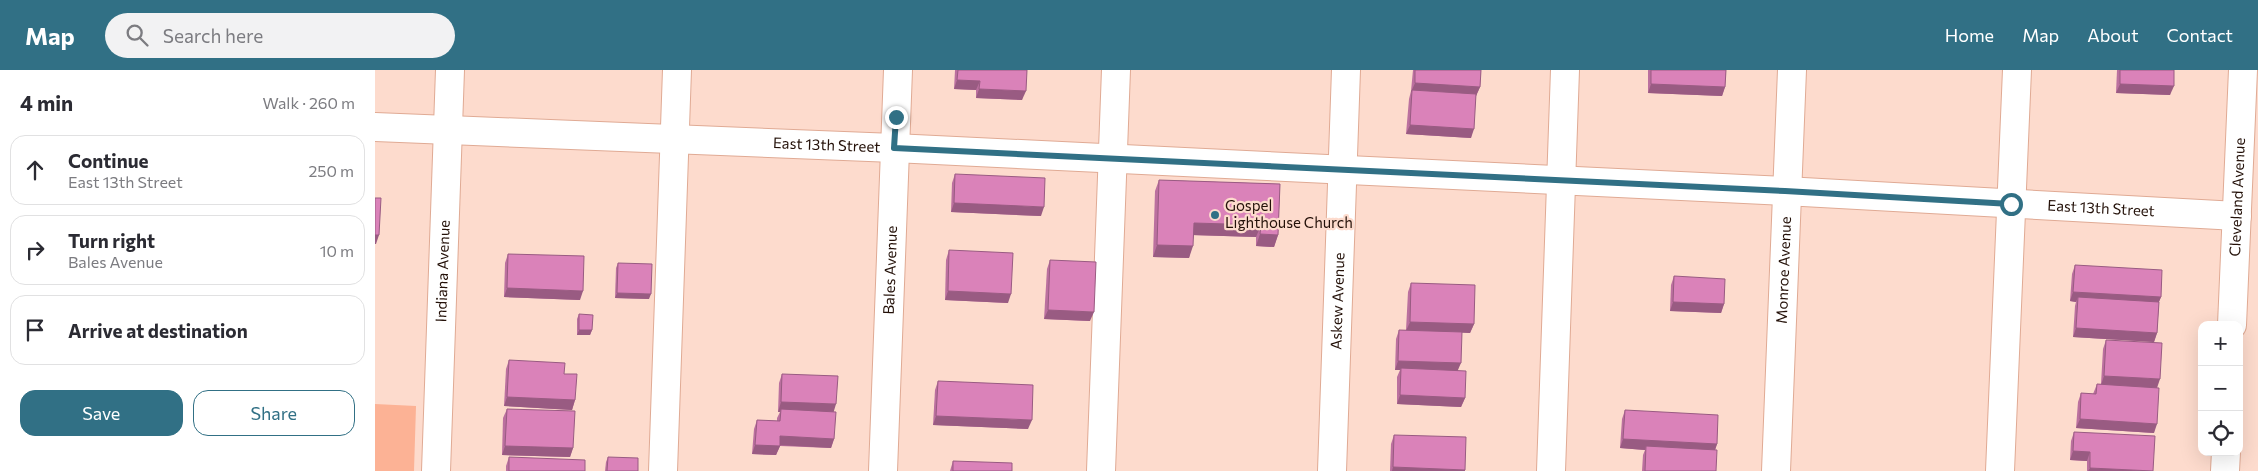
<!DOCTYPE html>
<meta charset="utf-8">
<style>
:root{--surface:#fff;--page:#f2f2f3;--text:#2b2b33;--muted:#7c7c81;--line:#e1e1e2;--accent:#317085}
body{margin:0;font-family:Commissioner,sans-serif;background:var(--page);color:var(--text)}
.controls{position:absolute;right:15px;bottom:15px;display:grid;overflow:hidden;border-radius:10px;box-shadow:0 5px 20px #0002}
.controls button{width:45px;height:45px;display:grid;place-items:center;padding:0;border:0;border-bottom:1px solid var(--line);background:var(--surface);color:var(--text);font:25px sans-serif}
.stop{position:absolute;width:15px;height:15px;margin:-11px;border:4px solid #317085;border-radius:50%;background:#fff}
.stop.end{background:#317085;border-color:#fff;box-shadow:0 1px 5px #0008}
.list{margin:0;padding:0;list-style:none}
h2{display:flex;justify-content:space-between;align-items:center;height:65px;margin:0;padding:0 20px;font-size:21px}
h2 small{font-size:16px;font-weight:400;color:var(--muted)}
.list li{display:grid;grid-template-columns:32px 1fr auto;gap:15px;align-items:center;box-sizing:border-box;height:70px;margin:0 10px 10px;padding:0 10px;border:1px solid var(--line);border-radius:15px}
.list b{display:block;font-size:19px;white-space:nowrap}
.list p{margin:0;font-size:16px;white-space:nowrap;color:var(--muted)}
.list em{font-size:16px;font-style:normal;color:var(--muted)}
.actions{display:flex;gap:10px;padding:15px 20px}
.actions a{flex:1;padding:11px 0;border:1px solid var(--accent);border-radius:15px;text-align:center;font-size:18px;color:var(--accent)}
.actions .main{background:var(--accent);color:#fff}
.icon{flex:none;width:28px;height:28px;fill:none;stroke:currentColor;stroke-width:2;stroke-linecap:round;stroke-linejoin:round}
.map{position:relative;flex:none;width:1883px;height:401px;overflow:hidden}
header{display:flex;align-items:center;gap:30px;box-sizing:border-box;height:70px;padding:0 25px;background:var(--accent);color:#fff}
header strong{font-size:24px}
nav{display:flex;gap:28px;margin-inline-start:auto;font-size:18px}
.search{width:350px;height:45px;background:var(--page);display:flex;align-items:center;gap:12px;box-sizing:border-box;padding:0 18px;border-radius:28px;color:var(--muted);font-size:19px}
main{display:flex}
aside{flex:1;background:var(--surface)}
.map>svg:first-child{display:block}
.green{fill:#fcb295}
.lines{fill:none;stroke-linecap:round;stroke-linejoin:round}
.minor-casing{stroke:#e0aa94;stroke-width:30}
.minor{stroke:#fff;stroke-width:28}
.wall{fill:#bb709f}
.shaded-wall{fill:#995b82}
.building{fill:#da82b9;stroke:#995b82}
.route{stroke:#317085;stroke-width:6}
.poi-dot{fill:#317085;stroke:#fddbcd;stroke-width:2}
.labels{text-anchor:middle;stroke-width:4.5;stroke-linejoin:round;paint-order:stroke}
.street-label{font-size:15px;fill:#241109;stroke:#fddbcd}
.poi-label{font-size:15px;fill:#241109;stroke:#fddbcd;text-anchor:start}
</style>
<header>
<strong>Map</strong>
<div class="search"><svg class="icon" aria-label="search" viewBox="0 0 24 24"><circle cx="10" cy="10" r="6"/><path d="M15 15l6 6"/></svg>Search here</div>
<nav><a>Home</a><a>Map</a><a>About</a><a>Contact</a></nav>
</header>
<main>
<aside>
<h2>4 min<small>Walk · 260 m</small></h2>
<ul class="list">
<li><svg class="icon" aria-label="ahead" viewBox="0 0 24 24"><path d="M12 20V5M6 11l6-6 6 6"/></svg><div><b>Continue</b><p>East 13th Street</p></div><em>250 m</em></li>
<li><svg class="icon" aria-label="right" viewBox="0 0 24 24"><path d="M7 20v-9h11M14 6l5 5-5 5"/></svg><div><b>Turn right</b><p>Bales Avenue</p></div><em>10 m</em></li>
<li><svg class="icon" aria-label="arrive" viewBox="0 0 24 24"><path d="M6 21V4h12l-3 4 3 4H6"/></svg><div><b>Arrive at destination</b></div></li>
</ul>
<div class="actions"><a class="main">Save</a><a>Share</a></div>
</aside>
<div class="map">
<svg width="1883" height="401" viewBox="0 0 1883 401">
<rect width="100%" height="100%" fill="#fddbcd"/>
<path class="green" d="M 0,334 L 41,336 L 39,401 L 0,401 Z"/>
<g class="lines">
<defs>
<g id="minor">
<path id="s1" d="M 0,57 L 519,78 L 1410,121 L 1862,146"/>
<path id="s2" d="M 1857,255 L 1868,0"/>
<path id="s3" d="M 61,401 L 75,0"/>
<path d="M 288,401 L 302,0"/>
<path id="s4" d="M 508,401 L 523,0"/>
<path d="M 726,401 L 741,0"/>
<path id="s5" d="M 957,401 L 971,0"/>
<path d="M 1176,401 L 1190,0"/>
<path id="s6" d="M 1401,401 L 1417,0"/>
<path d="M 1625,401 L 1642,0"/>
<path d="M 1850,401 L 1851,382"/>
</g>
</defs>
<use href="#minor" class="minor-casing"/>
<use href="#minor" class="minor"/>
</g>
<g class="wall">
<path d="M 580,0 L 652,0 L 647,30 L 601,28 L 601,20 L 579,19 Z"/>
<path d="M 1038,0 L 1106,0 L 1105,17 L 1101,26 L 1096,68 L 1031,64 L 1034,29 L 1036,21 Z"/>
<path d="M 1273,0 L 1351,0 L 1350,17 L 1347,26 L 1273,23 Z"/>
<path d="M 1742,0 L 1799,0 L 1795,25 L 1741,23 Z"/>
<path d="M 580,104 L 666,146 L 576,142 L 577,113 Z"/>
<path d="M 784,110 L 905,114 L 903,165 L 899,177 L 881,176 L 881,167 L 819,165 L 814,188 L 778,187 L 780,121 Z"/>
<path d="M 574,180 L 633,233 L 570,230 L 571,190 Z"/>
<path d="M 133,184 L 205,230 L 129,227 L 130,193 Z"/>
<path d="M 675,190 L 715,251 L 669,249 L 672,199 Z"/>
<path d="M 243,193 L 274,229 L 240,228 L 241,198 Z"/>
<path d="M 1700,195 L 1786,227 L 1784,232 L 1782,263 L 1779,272 L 1698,267 L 1700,236 L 1701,232 L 1695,231 L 1697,204 Z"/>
<path d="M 1299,206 L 1349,234 L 1346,243 L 1295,241 L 1296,215 Z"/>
<path d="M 1036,213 L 1099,254 L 1095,263 L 1087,262 L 1083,300 L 1090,328 L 1086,337 L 1022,334 L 1022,307 L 1025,300 L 1020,300 L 1021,269 L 1024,260 L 1031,260 L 1033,222 Z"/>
<path d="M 204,244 L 217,260 L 215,265 L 202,265 L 202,249 Z"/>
<path d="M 1731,270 L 1782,318 L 1779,363 L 1701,358 L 1703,332 L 1706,323 L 1718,324 L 1722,314 L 1726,314 L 1728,279 Z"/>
<path d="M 134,290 L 189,304 L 200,330 L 197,340 L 129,336 L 131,299 Z"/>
<path d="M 407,304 L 459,342 L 459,369 L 456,378 L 405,376 L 401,385 L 377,384 L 379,359 L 382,350 L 402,351 L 402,348 L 405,342 L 403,342 L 404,313 Z"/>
<path d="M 563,311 L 653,359 L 558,355 L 560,320 Z"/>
<path d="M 132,339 L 198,378 L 195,387 L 127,385 L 128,348 Z"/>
<path d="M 1250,340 L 1342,374 L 1340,380 L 1341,401 L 1267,401 L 1268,385 L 1270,380 L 1245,378 L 1247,349 Z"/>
<path d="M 1699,362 L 1778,401 L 1712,401 L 1712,391 L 1695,390 L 1696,371 Z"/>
<path d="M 1019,365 L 1090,400 L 1090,401 L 1015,401 L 1016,374 Z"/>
<path d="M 134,387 L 210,401 L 131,401 L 131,396 Z"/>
<path d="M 233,387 L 263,401 L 230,401 L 231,392 Z"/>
<path d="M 578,391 L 637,401 L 575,401 Z"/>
</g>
<g class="shaded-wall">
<path d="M 582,10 L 605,11 L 601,20 L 579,19 Z"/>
<path d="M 1040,13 L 1105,17 L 1101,26 L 1036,22 Z"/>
<path d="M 1276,14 L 1350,17 L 1347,26 L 1273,23 Z"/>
<path d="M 1745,14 L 1799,16 L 1795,25 L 1741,23 Z"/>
<path d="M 604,19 L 651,21 L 647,30 L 601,28 Z"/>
<path d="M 1035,55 L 1099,59 L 1096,68 L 1031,64 Z"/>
<path d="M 579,133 L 669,137 L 666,146 L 576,142 Z"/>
<path d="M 819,153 L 886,155 L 881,167 L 815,165 Z"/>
<path d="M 885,164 L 903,165 L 899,177 L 881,176 Z"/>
<path d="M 0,165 L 4,165 L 1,174 L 0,174 Z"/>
<path d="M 782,175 L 818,176 L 814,188 L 778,187 Z"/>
<path d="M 132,218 L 208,221 L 205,230 L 129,227 Z"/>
<path d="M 573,221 L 636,224 L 633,233 L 570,230 Z"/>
<path d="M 1698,222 L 1786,227 L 1782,236 L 1703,227 L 1701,232 L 1695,231 Z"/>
<path d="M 242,223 L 276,224 L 274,229 L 240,228 Z"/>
<path d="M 1298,232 L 1349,234 L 1346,243 L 1295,241 Z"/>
<path d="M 673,240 L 719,242 L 715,251 L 669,249 Z"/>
<path d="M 1035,252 L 1099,254 L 1095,263 L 1031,261 Z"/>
<path d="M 1701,258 L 1782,263 L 1779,272 L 1698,267 Z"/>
<path d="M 204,260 L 217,260 L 215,265 L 202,265 Z"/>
<path d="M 1023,291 L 1086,293 L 1082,302 L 1026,298 L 1025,300 L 1020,300 Z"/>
<path d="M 1729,306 L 1785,309 L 1782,318 L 1726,315 Z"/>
<path d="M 1025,325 L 1090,328 L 1086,337 L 1022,334 Z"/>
<path d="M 132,327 L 200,330 L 197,340 L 129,336 Z"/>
<path d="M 406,332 L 461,334 L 458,344 L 406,339 L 405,342 L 403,342 Z"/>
<path d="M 561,346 L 657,350 L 653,359 L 558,355 Z"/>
<path d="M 1705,349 L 1782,354 L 1779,363 L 1701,358 Z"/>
<path d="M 405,366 L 459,369 L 456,378 L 402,375 Z"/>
<path d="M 1248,369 L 1342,374 L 1339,383 L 1271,376 L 1270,380 L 1245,378 Z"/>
<path d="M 380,375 L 405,376 L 401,385 L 377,384 Z"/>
<path d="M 130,376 L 198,378 L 195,387 L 127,385 Z"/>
<path d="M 1698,381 L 1715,382 L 1712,391 L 1695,390 Z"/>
<path d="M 1018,397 L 1090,400 L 1090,401 L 1017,401 Z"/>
<path d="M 1715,398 L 1773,401 L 1713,401 Z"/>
</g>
<g class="building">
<path d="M 583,0 L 652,0 L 651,21 L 604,19 L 605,11 L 582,10 Z"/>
<path d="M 1040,0 L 1106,0 L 1105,17 L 1040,13 Z"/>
<path d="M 1276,0 L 1351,0 L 1350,17 L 1276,14 Z"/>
<path d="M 1745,0 L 1799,0 L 1799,16 L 1745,14 Z"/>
<path d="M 1037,20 L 1101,24 L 1099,59 L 1035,55 Z"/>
<path d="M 580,104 L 670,108 L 669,137 L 579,133 Z"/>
<path d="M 784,110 L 905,114 L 903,165 L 885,164 L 886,155 L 819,153 L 818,176 L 782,175 Z"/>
<path d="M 0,128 L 6,128 L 4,165 L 0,165 Z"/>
<path d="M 574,180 L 638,183 L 636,224 L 573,221 Z"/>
<path d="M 133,184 L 209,186 L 208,221 L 132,218 Z"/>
<path d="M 675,190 L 721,192 L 719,242 L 673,240 Z"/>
<path d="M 243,193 L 277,194 L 276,224 L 242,223 Z"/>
<path d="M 1700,195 L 1787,200 L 1786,227 L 1698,222 Z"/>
<path d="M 1299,206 L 1350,209 L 1349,234 L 1298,232 Z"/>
<path d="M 1036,213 L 1100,215 L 1099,254 L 1035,252 Z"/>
<path d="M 1703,227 L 1784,232 L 1782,263 L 1701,258 Z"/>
<path d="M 204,244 L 218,245 L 217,260 L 204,260 Z"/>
<path d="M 1024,260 L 1087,262 L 1086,293 L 1023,291 Z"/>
<path d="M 1731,270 L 1787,273 L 1785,309 L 1729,306 Z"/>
<path d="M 134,290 L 190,293 L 189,304 L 202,304 L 200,330 L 132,327 Z"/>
<path d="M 1026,298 L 1091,301 L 1090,328 L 1025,325 Z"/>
<path d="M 407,304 L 463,306 L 461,334 L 406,332 Z"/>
<path d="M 563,311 L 658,315 L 657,350 L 561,346 Z"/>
<path d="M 1722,314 L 1784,318 L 1782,354 L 1705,349 L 1706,323 L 1721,324 Z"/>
<path d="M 132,339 L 200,341 L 198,378 L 130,376 Z"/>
<path d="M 406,339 L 461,342 L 459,369 L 405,366 L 405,376 L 380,375 L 382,350 L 405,351 Z"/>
<path d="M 1250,340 L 1343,345 L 1342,374 L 1248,369 Z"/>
<path d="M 1699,362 L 1780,366 L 1778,401 L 1715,398 L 1715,382 L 1698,381 Z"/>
<path d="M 1019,365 L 1091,367 L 1090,400 L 1018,397 Z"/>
<path d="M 1271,376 L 1342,380 L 1341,401 L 1270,401 Z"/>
<path d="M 134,387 L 210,390 L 210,401 L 134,401 Z"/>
<path d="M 233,387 L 263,388 L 263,401 L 232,401 Z"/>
<path d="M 578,391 L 637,393 L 637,401 L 578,401 Z"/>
</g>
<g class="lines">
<path class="route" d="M 521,47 L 519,78 L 1410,121 L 1636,134"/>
</g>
<circle class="poi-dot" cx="840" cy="145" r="5"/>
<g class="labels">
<g class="street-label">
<text dy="5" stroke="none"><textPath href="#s1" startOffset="452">East 13th Street</textPath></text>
<text dy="5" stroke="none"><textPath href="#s2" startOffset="128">Cleveland Avenue</textPath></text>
<text dy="5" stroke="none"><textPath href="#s1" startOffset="1728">East 13th Street</textPath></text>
<text dy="5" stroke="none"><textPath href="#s3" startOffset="200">Indiana Avenue</textPath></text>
<text dy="5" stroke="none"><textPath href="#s4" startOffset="201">Bales Avenue</textPath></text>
<text dy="5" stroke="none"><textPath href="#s6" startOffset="201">Monroe Avenue</textPath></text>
<text dy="5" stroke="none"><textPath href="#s5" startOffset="170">Askew Avenue</textPath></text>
</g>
<g class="poi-label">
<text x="850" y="141">Gospel<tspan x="850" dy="17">Lighthouse Church</tspan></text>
</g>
</g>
</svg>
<div class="controls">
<button>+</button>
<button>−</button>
<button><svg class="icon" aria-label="locate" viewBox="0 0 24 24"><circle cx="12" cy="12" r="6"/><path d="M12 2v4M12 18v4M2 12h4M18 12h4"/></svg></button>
</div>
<div class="stop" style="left:1636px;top:134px"></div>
<div class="stop end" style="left:521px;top:47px"></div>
</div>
</main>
